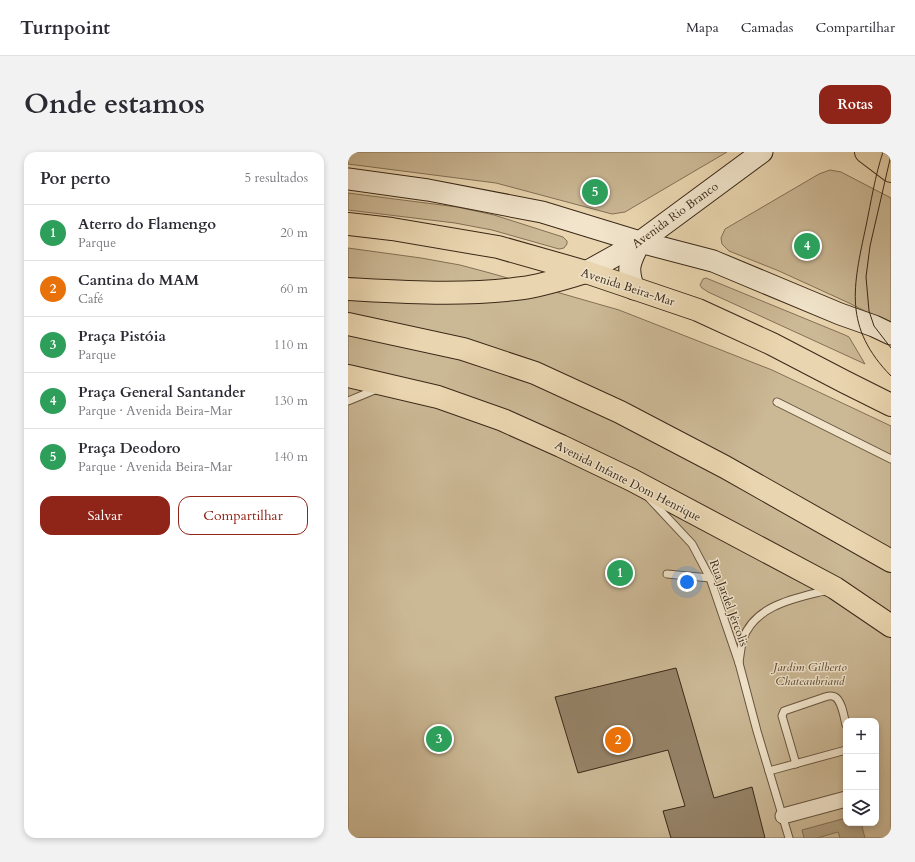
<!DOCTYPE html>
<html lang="pt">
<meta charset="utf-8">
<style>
:root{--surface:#fff;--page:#f2f2f3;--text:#2b2b33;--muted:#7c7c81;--line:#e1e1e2;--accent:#8f2418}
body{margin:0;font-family:Cardo,serif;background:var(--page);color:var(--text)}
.controls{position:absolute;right:12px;bottom:12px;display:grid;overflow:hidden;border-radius:8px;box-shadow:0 2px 6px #0003}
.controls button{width:36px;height:36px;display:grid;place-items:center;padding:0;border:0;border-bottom:1px solid var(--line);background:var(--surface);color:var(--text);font:20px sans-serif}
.you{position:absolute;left:339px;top:430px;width:14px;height:14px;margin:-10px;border:3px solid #fff;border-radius:50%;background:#1a73e8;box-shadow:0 0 0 6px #1a73e833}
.badge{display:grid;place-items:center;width:26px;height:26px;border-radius:50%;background:var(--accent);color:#fff;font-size:13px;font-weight:700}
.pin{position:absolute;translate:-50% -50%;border:2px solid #fff;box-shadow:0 1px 4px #0006}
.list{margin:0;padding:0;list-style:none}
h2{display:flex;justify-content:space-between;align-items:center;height:52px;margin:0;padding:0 16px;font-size:17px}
h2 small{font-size:13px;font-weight:400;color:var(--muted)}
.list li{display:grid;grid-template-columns:26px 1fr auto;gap:12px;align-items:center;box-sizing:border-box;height:56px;padding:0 16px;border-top:1px solid var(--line)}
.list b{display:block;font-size:15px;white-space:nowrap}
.list p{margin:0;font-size:13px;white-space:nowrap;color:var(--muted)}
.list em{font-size:13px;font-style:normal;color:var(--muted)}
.actions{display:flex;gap:8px;padding:12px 16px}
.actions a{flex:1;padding:9px 0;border:1px solid var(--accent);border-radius:12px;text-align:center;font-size:14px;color:var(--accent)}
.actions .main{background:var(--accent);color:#fff}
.icon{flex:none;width:22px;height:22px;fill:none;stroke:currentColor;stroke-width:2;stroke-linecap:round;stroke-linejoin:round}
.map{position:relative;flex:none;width:543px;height:686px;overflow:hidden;border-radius:12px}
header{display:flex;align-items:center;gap:24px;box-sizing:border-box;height:56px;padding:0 20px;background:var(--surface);border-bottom:1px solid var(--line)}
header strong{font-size:19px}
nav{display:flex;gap:22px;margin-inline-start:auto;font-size:14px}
.intro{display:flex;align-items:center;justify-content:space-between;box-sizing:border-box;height:96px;padding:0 24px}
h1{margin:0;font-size:28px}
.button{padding:10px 18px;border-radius:12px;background:var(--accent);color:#fff;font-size:14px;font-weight:700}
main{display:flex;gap:24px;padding:0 24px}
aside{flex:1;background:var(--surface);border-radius:12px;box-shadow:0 2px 6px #0003}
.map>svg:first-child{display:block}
.green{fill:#cbb895;stroke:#837056;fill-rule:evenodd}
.water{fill:#ae9b7c;stroke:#806d54}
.building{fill:#958267;stroke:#3b2918}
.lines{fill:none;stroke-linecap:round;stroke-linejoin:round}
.lane-casing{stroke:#66543e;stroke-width:9}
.street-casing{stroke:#66543e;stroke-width:17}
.secondary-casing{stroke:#3b2918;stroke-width:23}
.primary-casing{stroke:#3b2918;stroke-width:24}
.highway-casing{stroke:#3b2918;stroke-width:24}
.lane{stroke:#f1e4cb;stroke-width:7}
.street{stroke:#f1e4cb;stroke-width:15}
.secondary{stroke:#f1e4cb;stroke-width:21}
.primary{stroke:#e9d5af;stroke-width:22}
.highway{stroke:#e9d5af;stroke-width:22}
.tram{stroke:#3b2918;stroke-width:1}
.labels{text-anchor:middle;stroke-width:3;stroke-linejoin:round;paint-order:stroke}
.street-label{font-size:12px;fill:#3b2918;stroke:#f1e4cb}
.park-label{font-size:12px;font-style:italic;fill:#584631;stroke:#f1e4cb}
</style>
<header>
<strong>Turnpoint</strong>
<nav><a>Mapa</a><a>Camadas</a><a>Compartilhar</a></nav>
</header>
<div class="intro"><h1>Onde estamos</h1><a class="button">Rotas</a></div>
<main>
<aside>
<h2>Por perto<small>5 resultados</small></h2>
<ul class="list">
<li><span class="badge" style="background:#2e9e5b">1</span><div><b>Aterro do Flamengo</b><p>Parque</p></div><em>20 m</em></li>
<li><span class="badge" style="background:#e8710a">2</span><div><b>Cantina do MAM</b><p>Café</p></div><em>60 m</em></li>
<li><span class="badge" style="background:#2e9e5b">3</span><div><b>Praça Pistóia</b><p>Parque</p></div><em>110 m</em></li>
<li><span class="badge" style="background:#2e9e5b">4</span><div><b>Praça General Santander</b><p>Parque · Avenida Beira-Mar</p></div><em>130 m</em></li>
<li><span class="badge" style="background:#2e9e5b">5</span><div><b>Praça Deodoro</b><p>Parque · Avenida Beira-Mar</p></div><em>140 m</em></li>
</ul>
<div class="actions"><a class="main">Salvar</a><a>Compartilhar</a></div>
</aside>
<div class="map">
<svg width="543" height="686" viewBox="0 0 543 686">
<rect width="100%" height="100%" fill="#e9d5af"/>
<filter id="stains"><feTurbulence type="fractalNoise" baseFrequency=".005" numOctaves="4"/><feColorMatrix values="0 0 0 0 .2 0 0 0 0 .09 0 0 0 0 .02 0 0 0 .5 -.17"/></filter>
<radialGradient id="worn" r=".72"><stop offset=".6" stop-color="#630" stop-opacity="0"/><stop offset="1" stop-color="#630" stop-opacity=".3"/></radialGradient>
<g class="green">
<path d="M 0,0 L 379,0 L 277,60 L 264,62 L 148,31 L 0,12 Z"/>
<path d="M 482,18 L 493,20 L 543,46 L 543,172 L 501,151 L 431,119 L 381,99 L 374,92 L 373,86 L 377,77 L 471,22 Z"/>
<path d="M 0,41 L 109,55 L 146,63 L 215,85 L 219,89 L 219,92 L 216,96 L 211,97 L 144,78 L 107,71 L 0,58 Z"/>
<path d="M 0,96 L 73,106 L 112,113 L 142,121 L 271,158 L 424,218 L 543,274 L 543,686 L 0,686 ZM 498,569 L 528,569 L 528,671 L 498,671 Z"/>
<path d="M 358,126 L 497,183 L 501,185 L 517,212 L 360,140 L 354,136 L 352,133 L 355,127 Z"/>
</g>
<path class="water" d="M 498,666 L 498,671 L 513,671 L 517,686 L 492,686 L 490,680 L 469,686 L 456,686 L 454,678 Z"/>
<path class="building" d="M 328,516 L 366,646 L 404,635 L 417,686 L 323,686 L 315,659 L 337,654 L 320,598 L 230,621 L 207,545 Z"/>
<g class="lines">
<defs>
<g id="lane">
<path d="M 0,249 L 29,237"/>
<path d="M 429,250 L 543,307"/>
<path d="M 301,346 L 344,392 L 362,426 L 391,511 L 409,579 L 441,686"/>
<path d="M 319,422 L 362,426"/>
<path d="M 391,511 C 392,503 393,494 395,487 C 407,452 450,446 480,438"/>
<path d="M 448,612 L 434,564 L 436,559 L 477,545 C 480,544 484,543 487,545 C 494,549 496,565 498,573"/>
<path d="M 421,619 L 498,598"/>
</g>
<path id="street" d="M 435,664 L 498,647"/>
<g id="secondary">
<path d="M 0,27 L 80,38 L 194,60 L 292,90 L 365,109 L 492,162 L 526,174 L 543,182"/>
<path d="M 238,120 L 292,90 L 414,0"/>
<path d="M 286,137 C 278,115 282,110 292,90"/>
</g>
<g id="primary">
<path d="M 518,0 L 543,19"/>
<path d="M 0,72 L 44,77 L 150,95 L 238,120 L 350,158 L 424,192 L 497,230 L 543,253"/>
</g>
<g id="highway">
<path d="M 0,137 C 58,140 117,144 175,136 C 196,133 217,126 238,120"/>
<path d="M 0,172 L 115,197 L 187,221 L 272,260 L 377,315 L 543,409"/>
<path d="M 0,224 L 90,245 L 155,268 L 213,294 L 284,328 L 487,436 L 543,474"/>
</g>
</defs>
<use href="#lane" class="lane-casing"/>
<use href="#street" class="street-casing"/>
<use href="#secondary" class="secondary-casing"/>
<use href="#primary" class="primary-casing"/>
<use href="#highway" class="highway-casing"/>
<use href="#lane" class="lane"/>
<use href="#street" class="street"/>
<use href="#secondary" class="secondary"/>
<use href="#primary" class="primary"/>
<use href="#highway" class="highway"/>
<g class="tram">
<path d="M 535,0 C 527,24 523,50 518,74 C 505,135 495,175 543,224"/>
<path d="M 543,3 L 522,94 L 518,125 L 521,159 L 526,174 L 543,196"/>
</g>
</g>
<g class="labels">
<g class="street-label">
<text transform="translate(327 63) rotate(-36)" y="4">Avenida Rio Branco</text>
<text transform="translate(280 135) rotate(18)" y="4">Avenida Beira-Mar</text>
<text transform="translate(280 329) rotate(27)" y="4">Avenida Infante Dom Henrique</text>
<text transform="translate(381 451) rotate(70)" y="4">Rua Jardel Jércolis</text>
</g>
<g class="park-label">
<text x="462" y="519">Jardim Gilberto<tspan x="462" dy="14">Chateaubriand</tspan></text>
</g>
</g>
<rect width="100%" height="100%" filter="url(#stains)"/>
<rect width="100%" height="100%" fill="url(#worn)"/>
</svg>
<div class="controls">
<button>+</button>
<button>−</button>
<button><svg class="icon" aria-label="layers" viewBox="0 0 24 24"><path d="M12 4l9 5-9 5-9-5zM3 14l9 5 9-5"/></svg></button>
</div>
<div class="you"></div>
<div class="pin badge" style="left:272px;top:421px;background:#2e9e5b">1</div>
<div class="pin badge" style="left:270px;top:588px;background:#e8710a">2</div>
<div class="pin badge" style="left:91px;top:587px;background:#2e9e5b">3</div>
<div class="pin badge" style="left:459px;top:94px;background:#2e9e5b">4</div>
<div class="pin badge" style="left:247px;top:40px;background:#2e9e5b">5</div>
</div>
</main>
